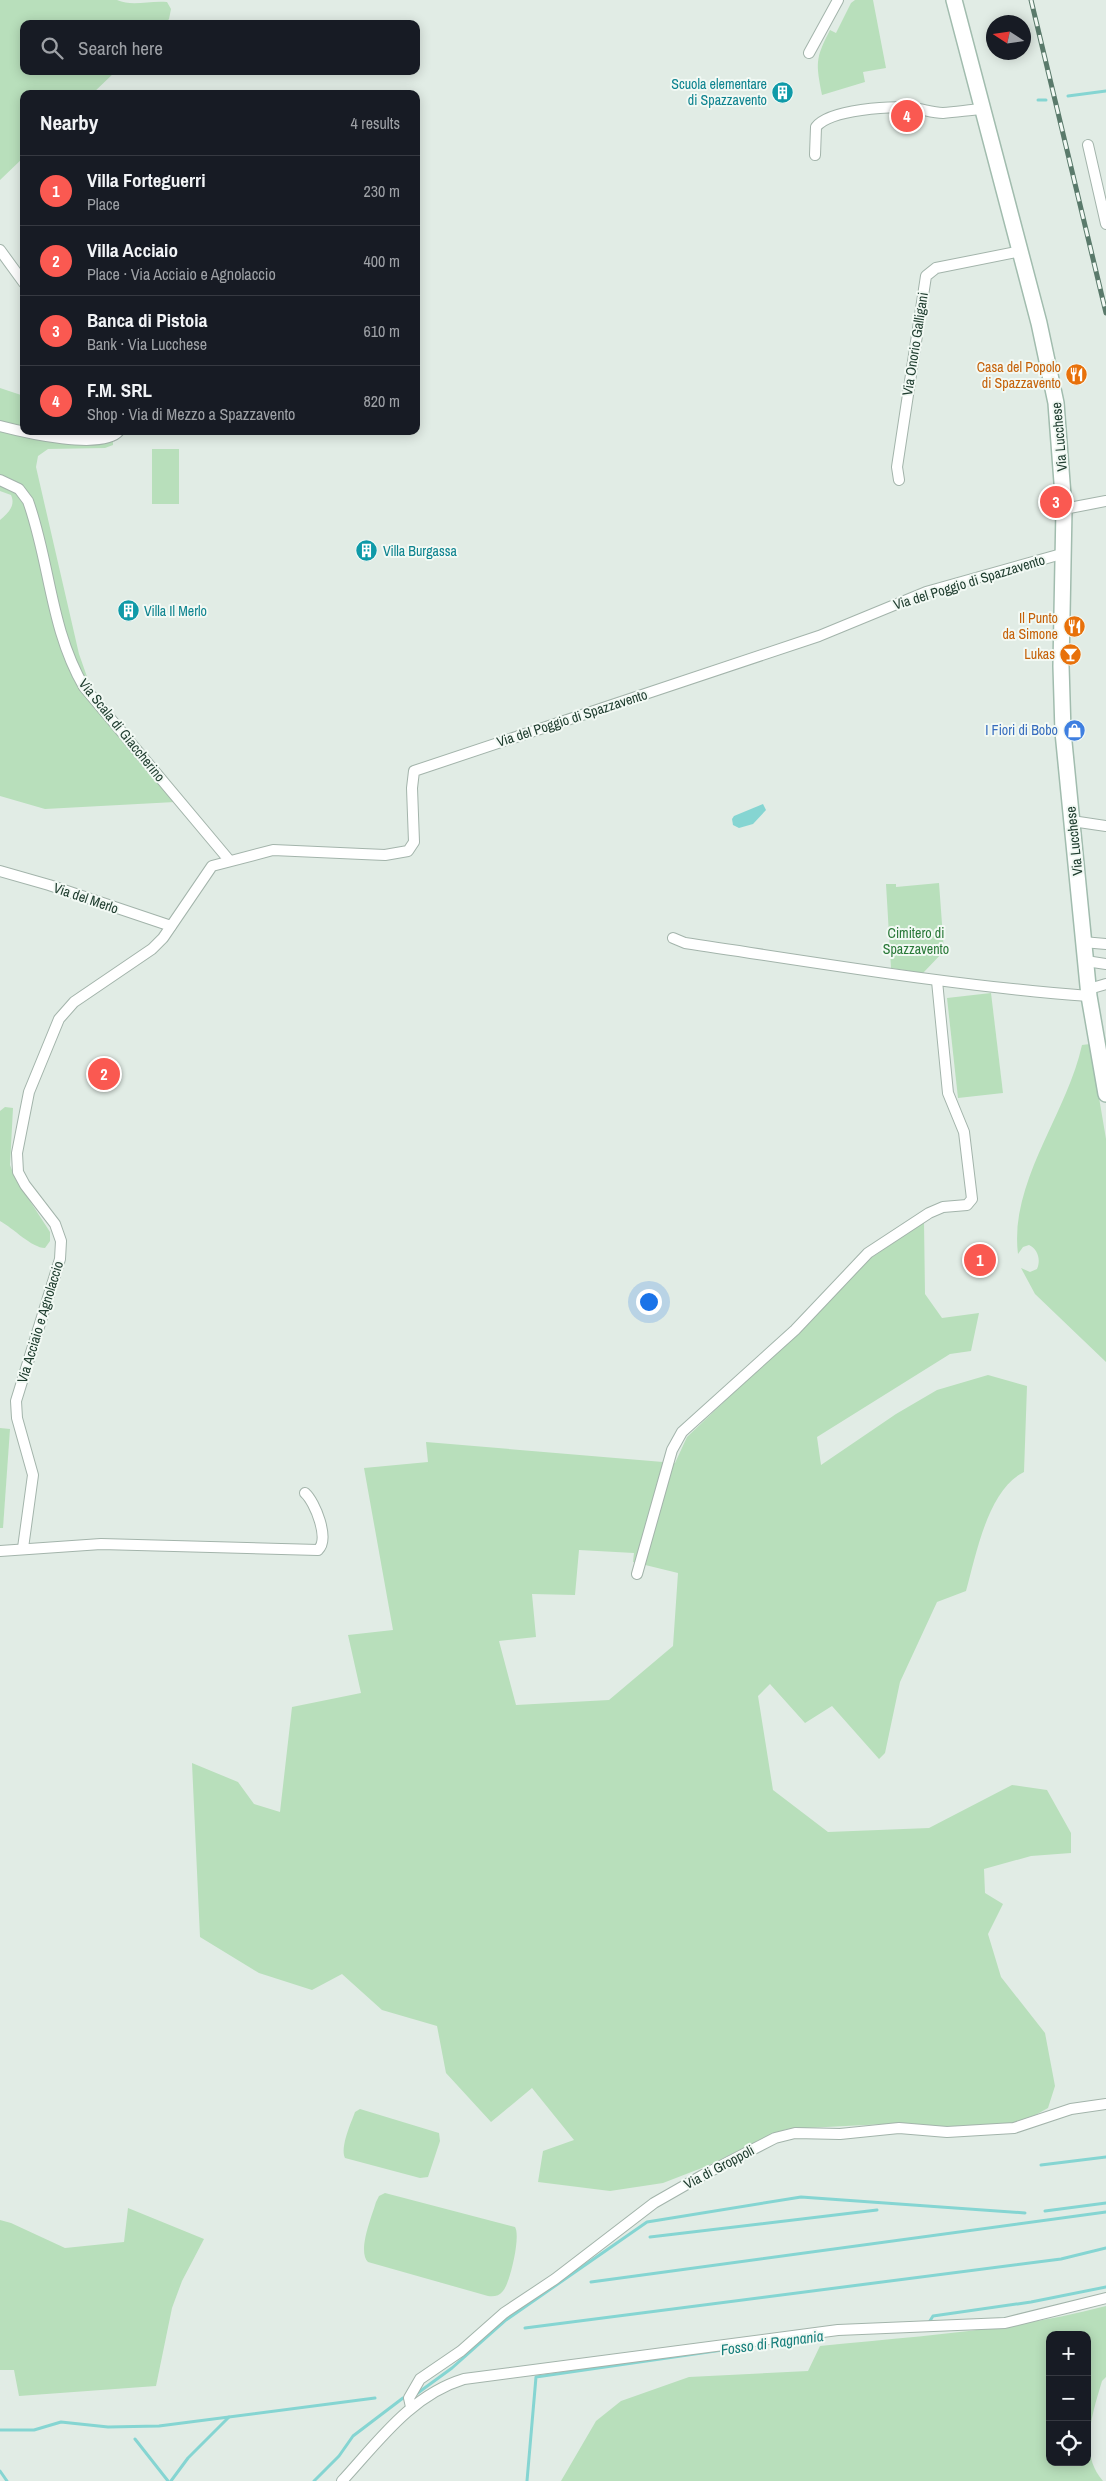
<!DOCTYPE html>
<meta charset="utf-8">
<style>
:root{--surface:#171b24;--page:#242831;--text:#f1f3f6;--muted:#9ea1a6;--line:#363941;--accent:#fa5951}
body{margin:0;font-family:"Archivo Narrow",sans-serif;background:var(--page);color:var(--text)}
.controls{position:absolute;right:15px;bottom:15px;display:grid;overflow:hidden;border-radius:10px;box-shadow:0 2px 12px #0003}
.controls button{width:45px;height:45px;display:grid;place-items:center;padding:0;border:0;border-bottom:1px solid var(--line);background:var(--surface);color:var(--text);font:25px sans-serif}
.compass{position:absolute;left:986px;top:15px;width:45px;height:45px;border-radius:50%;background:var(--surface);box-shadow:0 2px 12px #0003;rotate:282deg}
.you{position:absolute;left:648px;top:1301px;width:18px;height:18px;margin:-12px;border:4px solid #fff;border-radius:50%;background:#1a73e8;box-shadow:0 0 0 8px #1a73e833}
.badge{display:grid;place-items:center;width:32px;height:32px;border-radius:50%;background:var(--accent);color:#fff;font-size:16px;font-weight:700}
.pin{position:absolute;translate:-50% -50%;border:2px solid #fff;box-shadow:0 1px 5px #0006}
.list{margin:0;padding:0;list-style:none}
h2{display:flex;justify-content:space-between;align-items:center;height:65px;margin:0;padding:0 20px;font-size:21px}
h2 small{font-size:16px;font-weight:400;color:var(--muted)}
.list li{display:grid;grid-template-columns:32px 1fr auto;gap:15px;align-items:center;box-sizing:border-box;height:70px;padding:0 20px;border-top:1px solid var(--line)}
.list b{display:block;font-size:19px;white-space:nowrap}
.list p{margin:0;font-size:16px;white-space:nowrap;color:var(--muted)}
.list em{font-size:16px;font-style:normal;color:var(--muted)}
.icon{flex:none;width:28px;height:28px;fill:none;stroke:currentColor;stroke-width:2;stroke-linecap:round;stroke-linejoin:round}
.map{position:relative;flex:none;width:1106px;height:2481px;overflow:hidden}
.search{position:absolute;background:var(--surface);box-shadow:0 2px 12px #0003;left:20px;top:20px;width:400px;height:55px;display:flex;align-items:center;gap:12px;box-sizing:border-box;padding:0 18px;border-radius:10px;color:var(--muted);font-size:19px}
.panel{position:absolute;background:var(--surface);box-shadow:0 2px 12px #0003;left:20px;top:90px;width:400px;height:345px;border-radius:10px}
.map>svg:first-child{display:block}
.green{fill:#b8dfbb;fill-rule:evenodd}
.water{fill:#85d5d2}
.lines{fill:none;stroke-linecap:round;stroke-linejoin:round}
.stream{stroke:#85d5d2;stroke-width:3}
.street-casing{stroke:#a3b4ab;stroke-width:12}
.secondary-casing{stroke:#a1bcae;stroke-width:18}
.street{stroke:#fff;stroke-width:10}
.secondary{stroke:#fff;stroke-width:15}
.rail-casing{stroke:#5a7a6b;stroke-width:5}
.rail{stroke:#f2f9f4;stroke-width:3;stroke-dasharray:9;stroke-linecap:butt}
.labels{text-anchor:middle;stroke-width:4;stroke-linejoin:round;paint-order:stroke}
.culture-label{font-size:14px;fill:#0d838f;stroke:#f2f9f4;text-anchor:start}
.street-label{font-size:14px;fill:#203e30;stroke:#f2f9f4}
.food-label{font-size:14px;fill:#c56008;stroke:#f2f9f4;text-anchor:end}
.shop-label{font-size:14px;fill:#366cbe;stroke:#f2f9f4;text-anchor:end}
.park-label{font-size:14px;fill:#287837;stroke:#f2f9f4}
.water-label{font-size:15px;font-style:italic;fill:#167e7b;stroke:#f2f9f4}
</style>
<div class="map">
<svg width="1106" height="2481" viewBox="0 0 1106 2481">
<rect width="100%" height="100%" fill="#e1ece5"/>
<g class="green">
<path d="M 0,0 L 117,0 C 133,7 150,0 167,2 L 171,9 L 169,19 L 165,24 L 24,24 L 24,71 L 116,71 L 92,94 L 24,94 L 24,157 L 0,180 Z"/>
<path d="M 855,0 L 873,0 L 886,68 L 863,72 L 865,82 L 822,95 C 816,63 815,59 830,30 L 836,33 L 851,3 Z"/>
<path d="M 0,388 L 24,396 L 24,431 L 104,431 L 113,442 L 113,445 L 105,448 L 48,449 L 38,456 L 36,467 L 79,654 L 98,708 L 110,727 L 175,802 L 45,809 L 0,796 L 0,520 C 8,513 16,506 11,495 L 0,491 Z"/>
<rect x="152" y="449" width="27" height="55"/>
<path d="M 939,883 L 944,951 L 923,973 L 891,968 L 886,884 L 896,884 L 896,887 Z"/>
<path d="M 991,993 L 1003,1093 L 958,1098 L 947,998 Z"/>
<path d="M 1090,1044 L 1106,1139 L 1106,1362 L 1035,1294 L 1021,1268 L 1030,1272 L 1037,1269 C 1041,1260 1038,1249 1029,1245 L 1023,1247 L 1018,1254 C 1009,1182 1067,1114 1082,1045 Z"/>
<path d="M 5,1107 L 13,1108 L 10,1165 L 15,1178 L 50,1232 L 50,1241 L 45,1248 C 32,1248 13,1228 0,1221 L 0,1111 Z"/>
<path d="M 924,1222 L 925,1294 L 942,1318 L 979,1313 L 971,1351 L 950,1354 L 817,1437 L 821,1465 L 896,1414 L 937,1390 L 988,1375 L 1027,1386 L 1024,1472 C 988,1489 976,1555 966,1591 L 937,1602 L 900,1682 L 885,1753 L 879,1759 L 832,1706 L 805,1723 L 770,1684 L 758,1696 L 773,1790 L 828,1832 L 929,1828 L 1012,1785 L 1047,1790 L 1071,1833 L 1071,1853 L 1031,1856 L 984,1869 L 985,1893 L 1003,1904 L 988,1934 L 1001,1977 L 1045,2033 L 1055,2086 L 1048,2108 L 1030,2118 L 1013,2124 L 947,2127 L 905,2123 L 787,2129 L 770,2135 L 707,2166 L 663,2183 L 610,2191 L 538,2182 L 543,2151 L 574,2140 L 532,2088 L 491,2122 L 446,2073 L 437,2026 L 382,2010 L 342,1974 L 312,1990 L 259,1973 L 200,1937 L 192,1763 L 238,1782 L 254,1804 L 280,1812 L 292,1707 L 361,1693 L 348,1635 L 393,1630 L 364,1468 L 428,1462 L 426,1442 L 675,1463 L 687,1437 L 787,1342 L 862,1264 ZM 579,1550 L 634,1553 L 633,1562 L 678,1573 L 673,1646 L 609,1700 L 516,1705 L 499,1641 L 536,1637 L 532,1594 L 575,1595 Z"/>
<path d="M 0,1428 L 10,1429 L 3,1528 L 0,1528 Z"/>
<path d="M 360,2109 L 439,2133 L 440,2141 L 428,2177 L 420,2178 L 345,2158 C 340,2147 351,2123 355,2112 Z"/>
<path d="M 385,2193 L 515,2227 C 521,2236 510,2283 503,2291 C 499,2296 494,2297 488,2296 L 368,2262 C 357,2251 372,2216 376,2202 L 379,2196 Z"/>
<path d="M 128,2208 L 204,2239 L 182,2281 L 172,2308 L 156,2386 L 19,2396 L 14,2370 L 0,2370 L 0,2220 L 11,2223 L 65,2248 L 124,2242 Z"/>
<path d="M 1106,2306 L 1106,2377 L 1102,2381 C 1093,2412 1078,2453 1103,2481 L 561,2481 L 596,2421 L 621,2401 L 689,2377 L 808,2371 L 820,2346 C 916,2336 1012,2331 1106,2306 ZM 1050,2335 L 1087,2335 L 1087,2462 L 1050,2462 Z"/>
</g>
<path class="water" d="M 763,804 L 766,810 L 753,824 L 739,828 L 733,825 L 732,819 L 734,816 Z"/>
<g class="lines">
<g class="stream">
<path d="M 1068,96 L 1106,91"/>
<path d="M 1038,100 L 1046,100"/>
<path d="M 1041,2165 L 1106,2157"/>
<path d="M 1045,2211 L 1106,2203"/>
<path d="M 650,2237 L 877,2210"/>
<path d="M 591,2282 L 1106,2212"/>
<path d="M 928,2324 L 933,2316 L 1031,2302 L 1106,2287"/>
<path d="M 525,2328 L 1061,2259 L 1106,2248"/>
<path d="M 415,2395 L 452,2368 L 506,2320 L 647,2222 L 801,2197 L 1025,2213"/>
<path d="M 0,2430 L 34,2430 L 61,2422 L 108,2427 L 159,2426 L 375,2398"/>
<path d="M 135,2439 L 168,2481"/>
<path d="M 0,2471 L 7,2481"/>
<path d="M 171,2481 L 188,2458 L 229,2417"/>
<path d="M 314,2481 L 339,2456 L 353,2436 L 403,2398"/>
<path d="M 527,2481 L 536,2377 L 743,2347"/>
</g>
<defs>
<g id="street">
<path d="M 809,53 L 838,0"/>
<path d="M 1088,145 L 1106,224"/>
<path d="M 815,155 L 816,127 C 830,109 891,106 912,108 C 923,109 932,113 943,113 C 956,112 969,110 981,109"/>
<path d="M 0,250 L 24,283"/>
<path d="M 0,426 C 23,432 103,451 119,431"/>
<path d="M 0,480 L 19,489 L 28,501 C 50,562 50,629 84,687 L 229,860"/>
<path d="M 899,480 L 897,467 L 926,276 L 936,268 L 1021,251"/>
<path d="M 1064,509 L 1106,501"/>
<path d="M 1072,821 L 1106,826"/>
<path d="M 0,871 L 49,885 L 171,926"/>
<path d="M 673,938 L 685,943 C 820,963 954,986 1089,996"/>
<path d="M 1083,942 L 1106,944"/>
<path d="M 1086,961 L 1106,964"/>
<path d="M 1089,989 L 1106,984"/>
<path d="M 23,1548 L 33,1475 L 17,1418 L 16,1401 L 60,1259 L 61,1241 L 55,1224 L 25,1185 L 18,1172 L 17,1153 L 29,1092 L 59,1019 L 74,1002 L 152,949 L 163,938 L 212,866 L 273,850 L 362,854 L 385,855 L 408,851 L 414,842 L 412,788 L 414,771 L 819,636 L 926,592 L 1065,553"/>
<path d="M 0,1551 L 101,1544 L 318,1550 C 330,1539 315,1502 305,1493"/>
<path d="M 637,1574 L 672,1450 L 682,1432 L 795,1330 L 868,1253 L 929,1213 L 943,1207 L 967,1205 L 972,1199 L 964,1132 L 948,1093 L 937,981"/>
<path d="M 411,2407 L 409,2398 L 420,2379 L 461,2351 L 504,2313 L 555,2279 L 654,2203 L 703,2175 L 775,2138 L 795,2133 L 840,2134 L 899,2128 L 947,2132 L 1014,2128 L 1071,2109 L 1106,2104"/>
<path d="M 342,2481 C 378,2442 411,2395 464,2379 L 838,2330 L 1005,2323 L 1106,2298"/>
</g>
<path id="secondary" d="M 954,0 L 1039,323 L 1056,403 L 1064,509 L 1061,666 L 1063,732 L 1089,996 L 1106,1094"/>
</defs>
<use href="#street" class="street-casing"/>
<use href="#secondary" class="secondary-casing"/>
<use href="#street" class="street"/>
<use href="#secondary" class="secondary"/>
<defs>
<path id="rail" d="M 1031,0 L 1106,313"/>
</defs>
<use href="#rail" class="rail-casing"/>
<use href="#rail" class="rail"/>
</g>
<defs>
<symbol id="building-disc" viewBox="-11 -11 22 22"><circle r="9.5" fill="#0f9aa8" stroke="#f2f9f4"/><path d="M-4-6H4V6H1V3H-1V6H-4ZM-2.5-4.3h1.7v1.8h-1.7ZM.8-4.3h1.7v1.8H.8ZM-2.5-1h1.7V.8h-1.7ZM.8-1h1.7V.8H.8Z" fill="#fff"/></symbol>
<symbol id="restaurant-disc" viewBox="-11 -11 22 22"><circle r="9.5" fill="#e8710a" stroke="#f2f9f4"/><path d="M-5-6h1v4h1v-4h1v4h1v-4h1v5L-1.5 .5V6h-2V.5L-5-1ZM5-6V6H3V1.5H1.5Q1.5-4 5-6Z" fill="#fff"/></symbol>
<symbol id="bar-disc" viewBox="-11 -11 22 22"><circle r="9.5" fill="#e8710a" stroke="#f2f9f4"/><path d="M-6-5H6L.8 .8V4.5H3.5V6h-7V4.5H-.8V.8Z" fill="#fff"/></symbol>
<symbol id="shop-disc" viewBox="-11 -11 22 22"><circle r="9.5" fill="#3f7fe0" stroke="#f2f9f4"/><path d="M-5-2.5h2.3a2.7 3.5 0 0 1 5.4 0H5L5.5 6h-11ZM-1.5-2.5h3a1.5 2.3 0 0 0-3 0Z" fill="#fff"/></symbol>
</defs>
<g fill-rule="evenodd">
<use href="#building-disc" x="770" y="80" width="25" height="25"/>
<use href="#restaurant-disc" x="1064" y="362" width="25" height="25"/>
<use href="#building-disc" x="354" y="538" width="25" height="25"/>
<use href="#building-disc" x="116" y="598" width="25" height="25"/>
<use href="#restaurant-disc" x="1062" y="614" width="25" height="25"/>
<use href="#bar-disc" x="1058" y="642" width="25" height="25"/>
<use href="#shop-disc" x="1062" y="718" width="25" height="25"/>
</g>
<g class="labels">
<g class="culture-label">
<text x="767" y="89" text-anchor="end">Scuola elementare<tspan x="767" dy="16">di Spazzavento</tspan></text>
<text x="383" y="556">Villa Burgassa</text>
<text x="144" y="616">Villa Il Merlo</text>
</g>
<g class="street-label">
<text transform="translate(915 344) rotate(-81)" y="5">Via Onorio Galligani</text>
<text transform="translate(1059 437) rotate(-95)" y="5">Via Lucchese</text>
<text transform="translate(969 582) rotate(-17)" y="5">Via del Poggio di Spazzavento</text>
<text transform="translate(572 718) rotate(-18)" y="5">Via del Poggio di Spazzavento</text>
<text transform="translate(122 730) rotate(51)" y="5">Via Scala di Giaccherino</text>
<text transform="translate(1074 841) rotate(-96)" y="5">Via Lucchese</text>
<text transform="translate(86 898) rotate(19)" y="5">Via del Merlo</text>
<text transform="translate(40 1322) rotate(-73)" y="5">Via Acciaio e Agnolaccio</text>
<text transform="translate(719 2167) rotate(-28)" y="5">Via di Groppoli</text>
</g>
<g class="food-label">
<text x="1061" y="372">Casa del Popolo<tspan x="1061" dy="16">di Spazzavento</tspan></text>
<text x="1058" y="623">Il Punto<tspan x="1058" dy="16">da Simone</tspan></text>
<text x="1055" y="659">Lukas</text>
</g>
<g class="shop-label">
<text x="1058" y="735">I Fiori di Bobo</text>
</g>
<g class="park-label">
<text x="916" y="938">Cimitero di<tspan x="916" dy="16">Spazzavento</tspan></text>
</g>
<g class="water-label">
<text transform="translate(772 2343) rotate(-8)" y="5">Fosso di Ragnania</text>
</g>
</g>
</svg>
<div class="controls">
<button>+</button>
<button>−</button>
<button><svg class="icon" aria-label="locate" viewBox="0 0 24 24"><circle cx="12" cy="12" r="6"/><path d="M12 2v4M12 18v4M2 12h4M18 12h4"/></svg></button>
</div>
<svg class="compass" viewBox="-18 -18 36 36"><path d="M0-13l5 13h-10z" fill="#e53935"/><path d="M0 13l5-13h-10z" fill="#9ea1a6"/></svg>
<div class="you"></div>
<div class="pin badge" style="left:980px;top:1260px">1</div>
<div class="pin badge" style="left:104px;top:1074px">2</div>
<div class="pin badge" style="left:1056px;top:502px">3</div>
<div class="pin badge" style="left:907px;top:116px">4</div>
<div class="search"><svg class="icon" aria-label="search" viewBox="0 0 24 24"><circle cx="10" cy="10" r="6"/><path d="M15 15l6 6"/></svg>Search here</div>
<section class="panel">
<h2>Nearby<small>4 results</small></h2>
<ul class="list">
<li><span class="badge">1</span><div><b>Villa Forteguerri</b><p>Place</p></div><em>230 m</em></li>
<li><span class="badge">2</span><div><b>Villa Acciaio</b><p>Place · Via Acciaio e Agnolaccio</p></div><em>400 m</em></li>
<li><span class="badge">3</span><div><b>Banca di Pistoia</b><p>Bank · Via Lucchese</p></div><em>610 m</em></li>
<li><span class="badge">4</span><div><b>F.M. SRL</b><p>Shop · Via di Mezzo a Spazzavento</p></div><em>820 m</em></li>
</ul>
</section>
</div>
